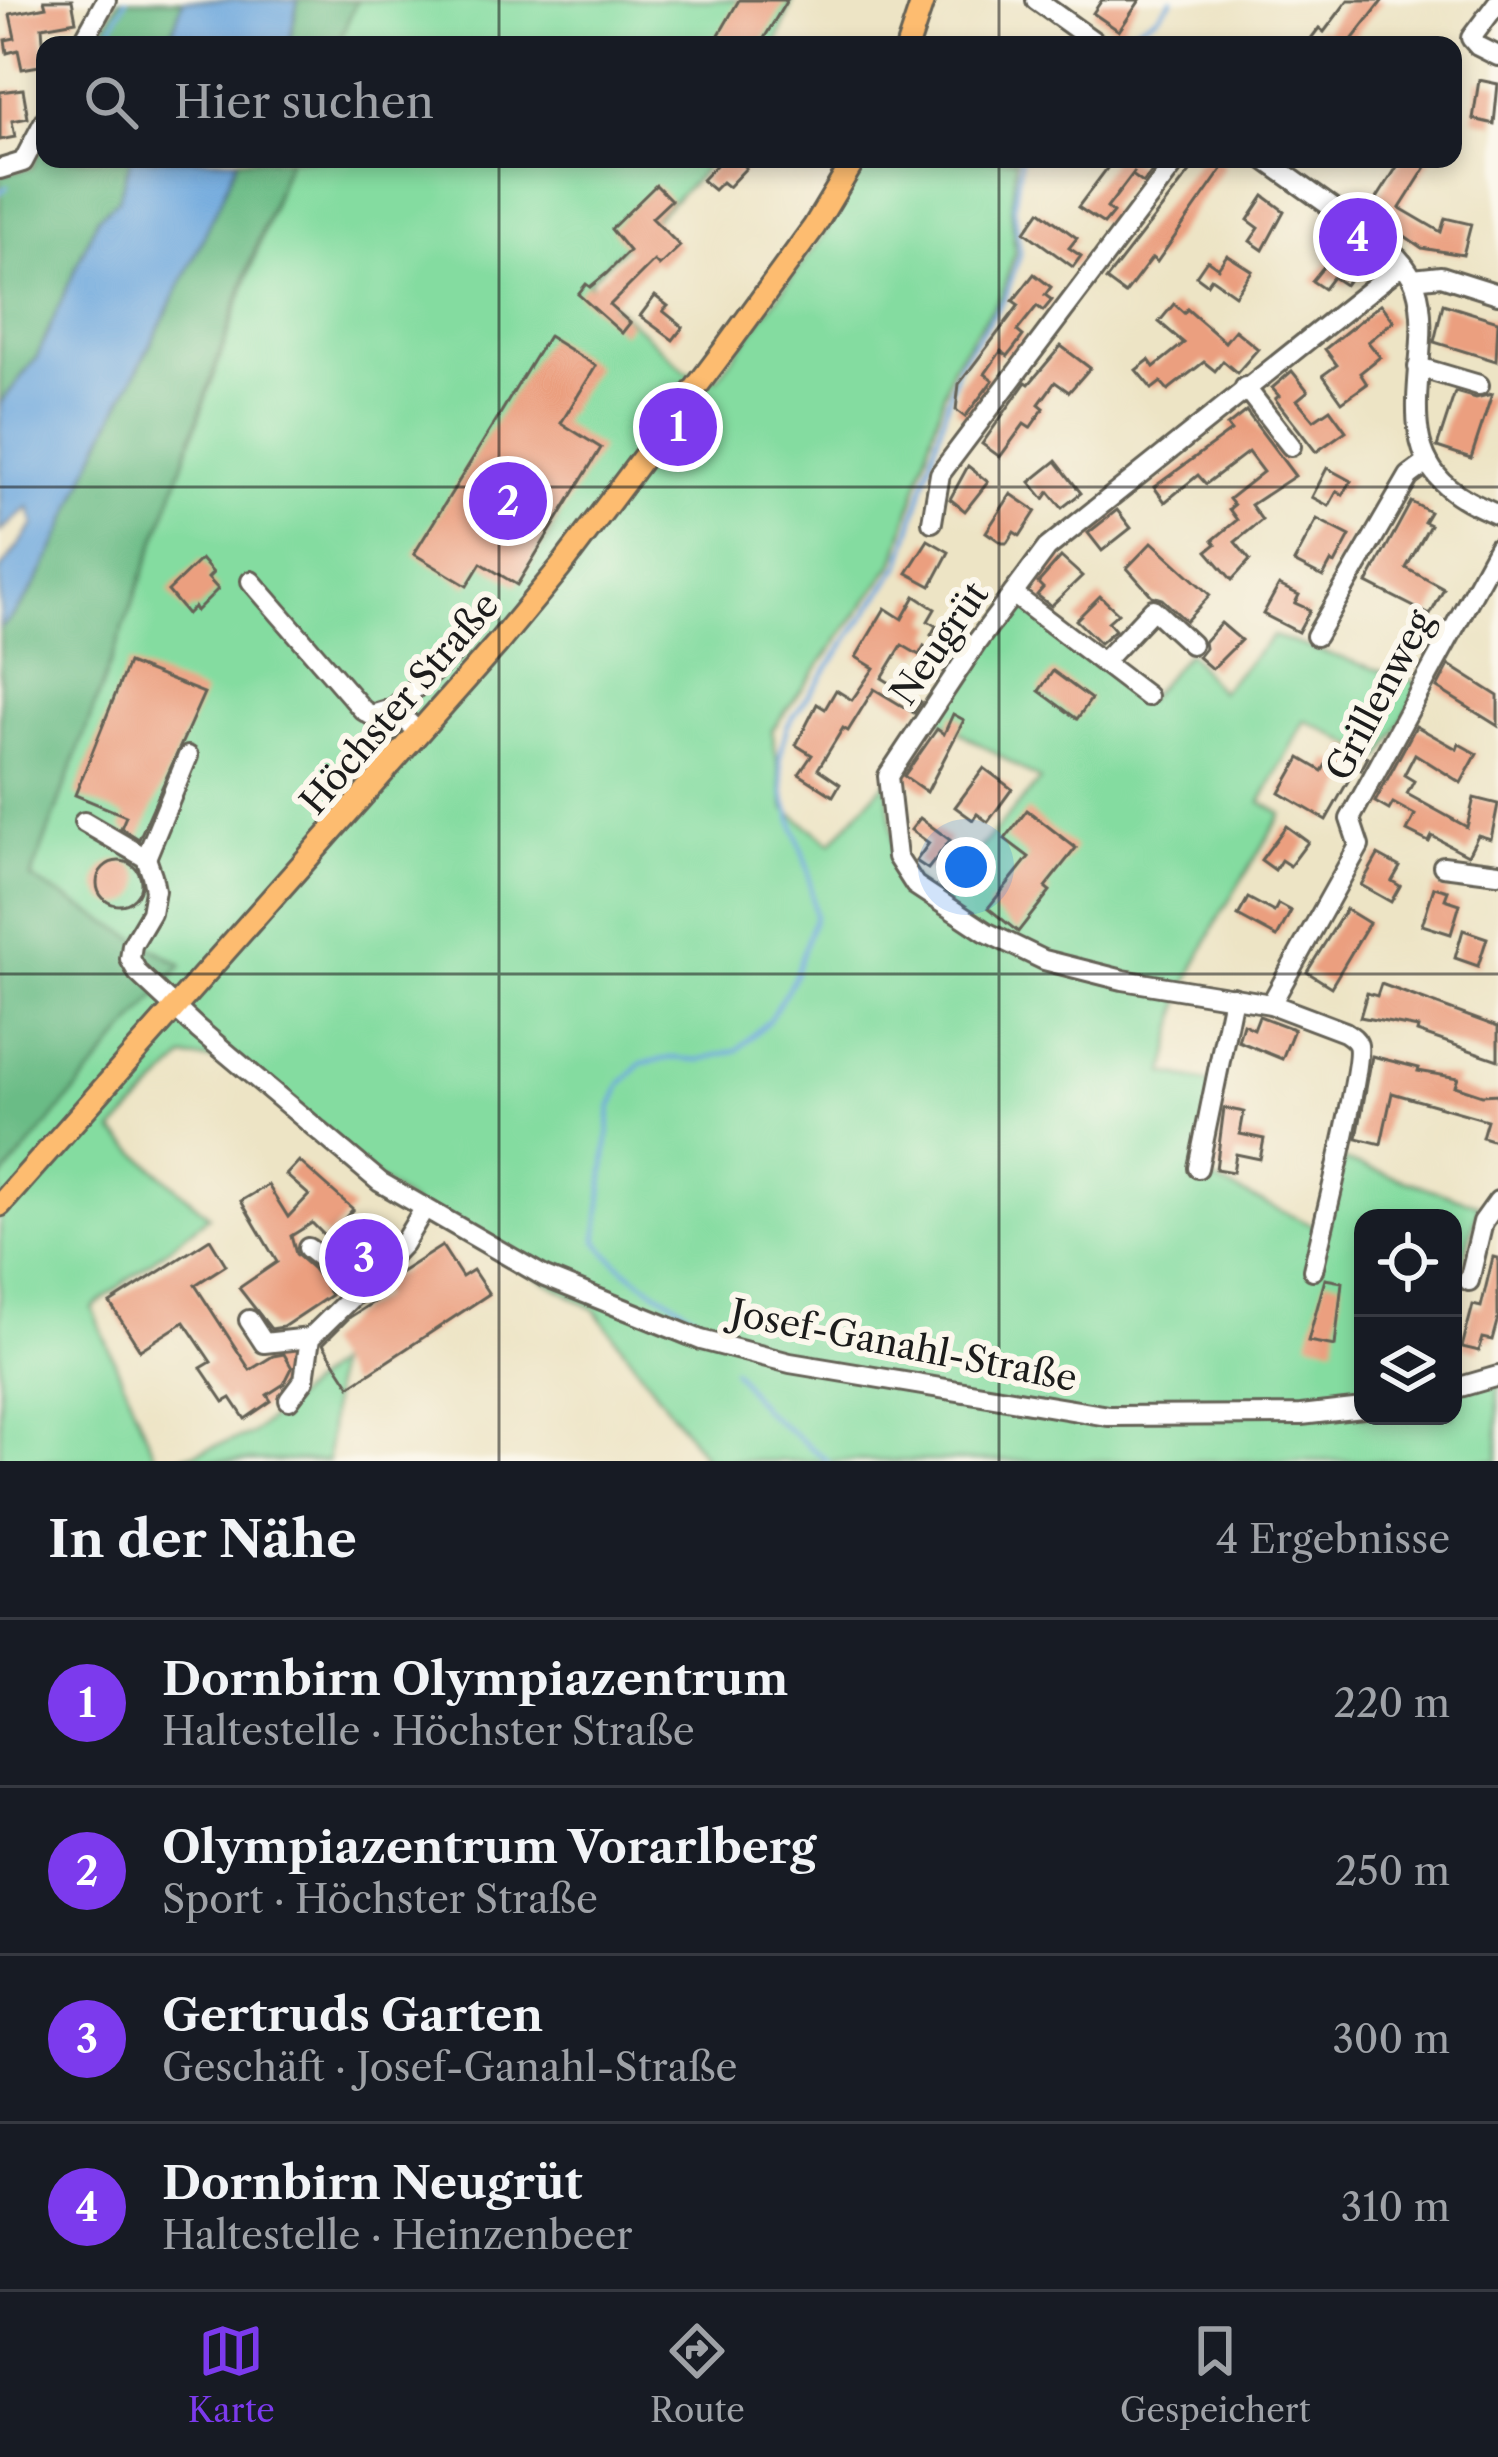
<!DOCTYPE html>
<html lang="de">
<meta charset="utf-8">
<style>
:root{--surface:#171b24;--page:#242831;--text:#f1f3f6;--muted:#9ea1a6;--line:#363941;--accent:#7c3aed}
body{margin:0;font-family:"Libre Caslon Text",serif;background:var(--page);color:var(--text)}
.controls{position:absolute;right:36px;bottom:36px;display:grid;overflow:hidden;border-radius:24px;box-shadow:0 6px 18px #0003}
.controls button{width:108px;height:108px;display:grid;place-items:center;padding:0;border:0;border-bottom:3px solid var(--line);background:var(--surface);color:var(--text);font:60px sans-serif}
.you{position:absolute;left:966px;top:867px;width:42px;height:42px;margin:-30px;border:9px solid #fff;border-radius:50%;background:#1a73e8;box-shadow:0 0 0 18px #1a73e833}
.badge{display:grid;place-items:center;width:78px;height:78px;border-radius:50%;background:var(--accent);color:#fff;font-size:39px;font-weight:700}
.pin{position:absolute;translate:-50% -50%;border:6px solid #fff;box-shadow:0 3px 12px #0006}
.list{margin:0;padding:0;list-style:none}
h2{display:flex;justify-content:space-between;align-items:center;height:156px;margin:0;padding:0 48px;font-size:51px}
h2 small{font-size:39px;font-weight:400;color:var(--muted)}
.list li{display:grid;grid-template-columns:78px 1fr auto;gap:36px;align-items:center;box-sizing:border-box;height:168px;padding:0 48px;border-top:3px solid var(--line)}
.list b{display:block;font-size:45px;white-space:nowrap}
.list p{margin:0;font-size:39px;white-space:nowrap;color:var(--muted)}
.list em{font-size:39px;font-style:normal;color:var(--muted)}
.icon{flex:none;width:66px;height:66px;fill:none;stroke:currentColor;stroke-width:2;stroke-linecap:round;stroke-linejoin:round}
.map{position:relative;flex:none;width:1498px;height:1461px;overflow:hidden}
.search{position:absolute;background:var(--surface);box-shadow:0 6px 18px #0003;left:36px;right:36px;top:36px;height:132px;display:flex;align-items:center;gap:30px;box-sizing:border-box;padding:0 42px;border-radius:24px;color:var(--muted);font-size:45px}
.sheet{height:828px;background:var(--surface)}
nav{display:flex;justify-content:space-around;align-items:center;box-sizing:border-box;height:168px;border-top:3px solid var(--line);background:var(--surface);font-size:33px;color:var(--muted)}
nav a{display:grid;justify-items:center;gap:6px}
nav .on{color:var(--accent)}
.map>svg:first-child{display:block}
.green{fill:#84dca0;stroke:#507c5e;stroke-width:3}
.forest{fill:#6bbc86;stroke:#446c51;stroke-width:3}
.water{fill:#6da7dd;stroke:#44627c;stroke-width:3}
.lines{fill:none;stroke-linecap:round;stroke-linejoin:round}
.stream{stroke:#6da7dd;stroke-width:4.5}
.building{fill:#eb9f7f}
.minor-casing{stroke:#656257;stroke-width:24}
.major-casing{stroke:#656257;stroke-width:27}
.minor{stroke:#fff;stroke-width:18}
.major{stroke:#fdbc70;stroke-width:21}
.grid{fill:none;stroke:#1c1c1c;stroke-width:3;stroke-opacity:0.55}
.labels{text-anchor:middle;stroke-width:12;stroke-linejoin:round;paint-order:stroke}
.street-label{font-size:36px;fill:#1c1c1c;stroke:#fbf7ec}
</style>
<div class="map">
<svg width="1498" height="1461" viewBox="0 0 1498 1461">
<rect width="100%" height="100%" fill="#fbf7ec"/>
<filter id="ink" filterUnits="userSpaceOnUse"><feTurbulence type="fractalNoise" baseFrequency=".00833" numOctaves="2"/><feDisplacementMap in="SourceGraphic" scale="24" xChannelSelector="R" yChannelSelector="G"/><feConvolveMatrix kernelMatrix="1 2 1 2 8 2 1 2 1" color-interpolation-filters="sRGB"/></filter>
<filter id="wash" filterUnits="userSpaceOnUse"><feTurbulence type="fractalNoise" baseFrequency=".004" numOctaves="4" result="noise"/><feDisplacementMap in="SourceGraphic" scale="48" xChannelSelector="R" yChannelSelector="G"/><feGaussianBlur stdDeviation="2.7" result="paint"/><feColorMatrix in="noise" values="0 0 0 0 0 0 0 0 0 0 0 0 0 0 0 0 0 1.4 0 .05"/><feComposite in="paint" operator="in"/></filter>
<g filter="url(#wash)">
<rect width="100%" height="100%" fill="#ede4c5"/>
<g class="green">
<path d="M 357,0 L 793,0 L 776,45 L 337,45 Z"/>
<path d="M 289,159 L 711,159 L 698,177 L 588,282 L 686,371 L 717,379 L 825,233 L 864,159 L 1016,159 L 1011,209 L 1015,253 L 1001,296 L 952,366 L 895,562 L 772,730 L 785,809 L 831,843 L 887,780 L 895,857 L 933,902 L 1040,780 L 933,716 L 1015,598 L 1147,699 L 1188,652 L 1220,692 L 1273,636 L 1422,684 L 1381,759 L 1305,720 L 1261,802 L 1282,814 L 1219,917 L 1183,991 L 1165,1073 L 1214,1084 L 1196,1172 L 1325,1231 L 1343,1160 L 1479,1205 L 1453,1294 L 1453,1218 L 1363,1218 L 1363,1416 L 1453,1416 L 1453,1381 L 1498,1367 L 1498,1461 L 700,1461 L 703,1455 L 595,1310 L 419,1210 L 224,1060 L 184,1058 L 113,1132 L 209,1216 L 92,1308 L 157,1461 L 0,1461 L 0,1177 L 182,965 L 31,879 L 172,496 Z"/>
<path d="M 334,1364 L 328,1461 L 170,1461 L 252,1434 Z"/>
</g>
<g class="forest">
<path d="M 119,0 L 183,0 L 168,45 L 93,45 Z"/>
<path d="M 298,0 L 357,0 L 337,45 L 289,45 Z"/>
<path d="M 45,138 L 45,159 L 131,159 L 118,201 L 98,217 L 37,357 L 0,404 L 0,175 L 32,168 Z"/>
<path d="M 238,159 L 289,159 L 252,257 L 172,496 L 31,878 L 182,965 L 0,1181 L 0,628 C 42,598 78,490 101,442 C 148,347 198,257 238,159 Z"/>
</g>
<g class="water">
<path d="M 183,0 L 298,0 L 289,45 L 168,45 Z"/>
<path d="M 131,159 L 238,159 C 198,257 148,347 101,442 C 78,490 41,598 0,628 L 0,571 L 34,525 L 29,507 L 0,532 L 0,404 L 37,357 L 98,217 L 118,200 Z"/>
</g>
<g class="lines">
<g class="stream">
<path d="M 1117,39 L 1157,16 L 1172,0"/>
<path d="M 102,45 L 126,0"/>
<path d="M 0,192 L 7,187"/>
<path d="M 701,1321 C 667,1294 620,1275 597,1240 L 611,1109 L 621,1084 L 642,1063 L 672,1058 L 699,1060 L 737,1050 L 769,1020 L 794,978 L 815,916 L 808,869 L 784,796 L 780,758 L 787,726 L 901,564 L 958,366 L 1005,298 L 1020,254 L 1014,206 L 1021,159"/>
<path d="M 733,1369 L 763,1410 L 828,1461"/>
</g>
</g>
<g id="blocks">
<g class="building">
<path d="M 44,0 L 72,0 L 76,21 L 42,27 L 45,65 L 22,69 L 18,50 L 7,53 L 5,40 L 15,38 L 10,14 L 46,7 Z"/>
<path d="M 739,0 L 787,0 L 760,45 L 713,45 Z"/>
<path d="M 1102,0 L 1140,0 L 1119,31 L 1093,13 Z"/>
<path d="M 1348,0 L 1383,0 L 1348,45 L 1306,45 L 1319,28 L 1324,32 Z"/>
<path d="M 1479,80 L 1498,84 L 1494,124 L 1473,119 Z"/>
<path d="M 23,89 L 28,118 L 12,121 L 15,137 L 0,140 L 0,92 Z"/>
<path d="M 722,159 L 736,159 L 746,168 L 728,187 L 722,182 L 714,190 L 702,180 Z"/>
<path d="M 1114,159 L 1127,159 L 1138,167 L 1142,162 L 1153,170 L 1143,183 L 1132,175 L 1135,171 L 1107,208 L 1113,213 L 1104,224 L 1078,207 Z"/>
<path d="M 1200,159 L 1216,159 L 1225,165 L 1157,262 L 1152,258 L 1125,294 L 1106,280 Z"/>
<path d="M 1402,159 L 1431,159 L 1400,208 L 1441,232 L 1445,218 L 1471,224 L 1463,255 L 1422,248 L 1369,211 Z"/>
<path d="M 656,185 L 671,200 L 652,218 L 680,246 L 659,266 L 654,261 L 610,305 L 630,323 L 622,333 L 578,294 L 586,284 L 590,287 L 606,274 L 629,251 L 611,229 Z"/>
<path d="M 1264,196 L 1284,211 L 1263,250 L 1250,241 L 1259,228 L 1248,220 Z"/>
<path d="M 1040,211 L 1077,238 L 1069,248 L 1081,256 L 1073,267 L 1025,232 Z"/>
<path d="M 1339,248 L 1361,263 L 1345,285 L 1333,277 L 1324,289 L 1312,281 Z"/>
<path d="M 1227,255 L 1252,271 L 1235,295 L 1211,278 L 1207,284 L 1196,276 L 1207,260 L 1218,268 Z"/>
<path d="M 1034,274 L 1051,287 L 1045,295 L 1052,300 L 1043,311 L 1037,306 L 1017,331 L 1023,336 L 1008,356 L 1001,351 L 985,374 L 993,380 L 965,417 L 956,410 L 959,384 L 1019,305 L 1013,301 Z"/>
<path d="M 655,296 L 668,306 L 663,311 L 683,327 L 673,340 L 640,316 Z"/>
<path d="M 1174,304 L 1184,313 L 1187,309 L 1225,342 L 1235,330 L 1258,349 L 1237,373 L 1223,361 L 1215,371 L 1204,362 L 1168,390 L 1161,382 L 1152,389 L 1136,370 L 1149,360 L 1154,367 L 1184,343 L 1159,322 Z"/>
<path d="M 1381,304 L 1394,321 L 1368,342 L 1380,357 L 1360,373 L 1367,384 L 1342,402 L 1323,375 L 1337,365 L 1325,349 Z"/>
<path d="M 1443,304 L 1498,321 L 1496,361 L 1434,342 Z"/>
<path d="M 548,336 L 596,366 L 561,423 L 601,448 L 517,585 L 481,563 L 467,586 L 414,554 Z"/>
<path d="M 1061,346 L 1090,368 L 1069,392 L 1055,382 L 1039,404 L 1044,408 L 1030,428 L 1024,424 L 1000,457 L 982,444 L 1026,382 L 1029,384 Z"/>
<path d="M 1292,371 L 1308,391 L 1297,400 L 1314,420 L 1330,409 L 1346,431 L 1316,452 L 1275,399 L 1279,396 L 1272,388 Z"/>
<path d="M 1455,392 L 1476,398 L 1492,394 L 1471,458 L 1437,447 Z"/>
<path d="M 1246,411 L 1295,476 L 1251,505 L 1262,520 L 1235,542 L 1250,560 L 1232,580 L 1207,551 L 1216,544 L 1213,540 L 1237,520 L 1229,509 L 1234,505 L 1229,499 L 1263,472 L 1248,452 L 1206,484 L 1198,475 L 1165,502 L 1154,487 L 1231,431 L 1227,426 Z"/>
<path d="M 1056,461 L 1081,493 L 1062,508 L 1049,492 L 1044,499 L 1030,482 Z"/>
<path d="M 968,466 L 988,482 L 965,511 L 950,499 Z"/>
<path d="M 1327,468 L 1351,481 L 1343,495 L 1337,491 L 1329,506 L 1312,497 Z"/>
<path d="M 1011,494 L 1036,511 L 1020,536 L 1014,532 L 1007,543 L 1002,543 L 986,532 Z"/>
<path d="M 1411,502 L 1430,512 L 1424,522 L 1430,525 L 1406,568 L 1444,589 L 1430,615 L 1367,583 Z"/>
<path d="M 1117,510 L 1131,528 L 1102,551 L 1088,533 Z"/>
<path d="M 1317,519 L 1350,536 L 1335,564 L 1331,562 L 1323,577 L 1294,562 Z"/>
<path d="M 928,540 L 949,552 L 931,586 L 907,573 Z"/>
<path d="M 1152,542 L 1210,595 L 1186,621 L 1162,599 L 1152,596 L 1127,568 Z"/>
<path d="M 1061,557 L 1082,576 L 1051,606 L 1037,595 L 1043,588 L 1038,583 Z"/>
<path d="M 201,559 L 213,573 L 208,578 L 218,589 L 196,611 L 194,607 L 187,614 L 168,591 Z"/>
<path d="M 1279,585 L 1299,595 L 1295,603 L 1310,610 L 1298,632 L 1263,614 Z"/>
<path d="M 915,596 L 935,609 L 928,621 L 936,626 L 931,635 L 941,642 L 934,653 L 924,646 L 919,655 L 902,645 L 882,678 L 921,702 L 914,713 L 874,689 L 848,731 L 843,728 L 818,769 L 840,784 L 833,796 L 799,774 L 812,755 L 796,745 L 817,704 L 825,709 L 836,690 L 852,700 L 874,668 L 856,657 L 885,608 L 902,619 Z"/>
<path d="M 1100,596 L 1118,613 L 1108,622 L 1115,630 L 1100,643 L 1076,620 Z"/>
<path d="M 1221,623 L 1241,640 L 1212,669 L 1198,657 L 1205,648 L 1204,642 Z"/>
<path d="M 128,663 L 204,693 L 139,839 L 121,828 L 126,816 L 75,795 Z"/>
<path d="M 1449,665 L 1498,696 L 1498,726 L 1437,688 Z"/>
<path d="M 1053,671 L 1091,699 L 1077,719 L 1039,691 Z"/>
<path d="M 953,714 L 964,720 L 927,792 L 904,776 L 937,729 L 944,734 Z"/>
<path d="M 1416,726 L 1457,749 L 1459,744 L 1477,754 L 1461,783 L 1415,754 L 1404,775 L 1414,781 L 1407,794 L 1467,827 L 1474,798 L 1498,804 L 1491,839 L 1478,835 L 1468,855 L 1432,836 L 1429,842 L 1407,831 L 1415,815 L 1393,803 L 1389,810 L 1375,802 Z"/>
<path d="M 1348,746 L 1368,757 L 1361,770 L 1356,767 L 1326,820 L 1280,793 L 1300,758 L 1322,771 L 1329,759 L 1339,764 Z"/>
<path d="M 984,768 L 1012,789 L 988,822 L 977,814 L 973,820 L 955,807 Z"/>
<path d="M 1027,810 L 1076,848 L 1045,887 L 1050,891 L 1018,932 L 988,908 L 1029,857 L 1005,839 Z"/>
<path d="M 920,818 L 950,840 L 928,869 L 916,861 L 929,843 L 911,830 Z"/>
<path d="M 1286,826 L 1308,842 L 1290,866 L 1281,860 L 1275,870 L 1261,860 Z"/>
<path d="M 1378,855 L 1400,867 L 1392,881 L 1400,886 L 1391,902 L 1361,885 Z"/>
<circle cx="119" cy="883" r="22"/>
<path d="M 1434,887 L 1448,891 L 1445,899 L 1460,904 L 1451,934 L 1422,925 Z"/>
<path d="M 1248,898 L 1274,912 L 1278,904 L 1291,911 L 1277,937 L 1238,916 Z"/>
<path d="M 1346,909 L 1369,923 L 1331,987 L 1307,972 Z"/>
<path d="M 1463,930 L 1487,938 L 1478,966 L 1455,958 Z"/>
<path d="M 1381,984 L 1498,1027 L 1498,1060 L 1417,1032 L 1418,1028 L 1360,1017 L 1367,993 L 1377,996 Z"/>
<path d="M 1259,1016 L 1294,1029 L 1282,1059 L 1238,1041 L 1243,1024 L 1254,1029 Z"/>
<path d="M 1372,1056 L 1419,1068 L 1418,1071 L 1458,1078 L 1455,1086 L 1482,1095 L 1498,1094 L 1498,1142 L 1482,1137 L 1487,1120 L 1392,1093 L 1381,1144 L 1357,1138 Z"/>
<path d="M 1224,1108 L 1244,1112 L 1240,1134 L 1264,1139 L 1260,1159 L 1236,1154 L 1233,1172 L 1216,1169 Z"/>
<path d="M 299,1161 L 353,1209 L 327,1238 L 312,1223 L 291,1236 L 296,1254 L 313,1269 L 331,1295 L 283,1327 L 271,1329 L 239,1288 L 277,1262 L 241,1201 L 268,1185 L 288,1217 L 309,1195 L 286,1175 Z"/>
<path d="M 210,1239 L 226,1265 L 195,1285 L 250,1370 L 273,1356 L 284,1354 L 292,1368 L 284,1384 L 267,1395 L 271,1401 L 245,1419 L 231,1398 L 224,1402 L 201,1368 L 211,1362 L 184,1322 L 140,1350 L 110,1303 Z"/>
<path d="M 442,1246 L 462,1277 L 473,1270 L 489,1294 L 350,1386 L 323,1344 L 350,1317 L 383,1296 L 379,1289 L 384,1283 Z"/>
<path d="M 1493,1257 L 1498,1258 L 1498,1318 L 1492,1340 L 1483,1338 L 1479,1351 L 1462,1347 L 1473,1305 L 1481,1307 Z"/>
<path d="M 1325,1279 L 1342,1282 L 1335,1346 L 1308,1341 Z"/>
</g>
</g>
</g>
<g filter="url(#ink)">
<use href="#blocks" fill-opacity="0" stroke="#656257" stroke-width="3"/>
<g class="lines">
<defs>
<g id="minor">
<path d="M 1036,0 L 1099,45"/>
<path d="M 1498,2 L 1471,38 L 1478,46 L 1498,56"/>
<path d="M 81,45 L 106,0"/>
<path d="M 1264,159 L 1389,248 C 1400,260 1411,272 1416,287 C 1436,348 1389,438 1448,487 C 1463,500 1481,507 1498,515"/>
<path d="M 0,169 L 23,162 L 45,120"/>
<path d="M 1413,279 L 1441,276 L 1498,294"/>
<path d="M 1418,367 L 1479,385"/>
<path d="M 1245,387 L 1291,446"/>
<path d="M 932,522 L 940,474 L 1178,159"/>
<path d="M 251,581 L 363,710 L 371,715 L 394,708 L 418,732"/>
<path d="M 1013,594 L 1147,696"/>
<path d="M 1316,636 L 1409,476 L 1428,462"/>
<path d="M 1104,661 L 1153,609 L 1191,644"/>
<path d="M 394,708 L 452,654"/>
<path d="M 84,822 L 146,858 L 152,875 L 155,890 L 151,913 L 132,945 L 130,959 L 138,973 L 198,1029 L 380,1182 L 545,1277 L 701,1340 L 790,1363 L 1108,1416 L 1301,1415 L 1363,1408"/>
<path d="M 146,858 L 188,756"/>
<path d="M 1443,866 L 1498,873"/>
<path d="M 1271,1004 L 1359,846 L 1350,819 L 1498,547"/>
<path d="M 1198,1168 L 1233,997"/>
<path d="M 308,1248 L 360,1289 L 403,1244 L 424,1209"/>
<path d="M 1313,1270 C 1320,1239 1364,1062 1358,1045 C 1356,1039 1351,1036 1345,1032 L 1271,1004 L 1123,980 L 1044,960 L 986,932 L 915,885 L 897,857 L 888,776 L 977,642 L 1047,548 L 1403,264"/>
<path d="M 1469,1281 L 1483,1222 L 1498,1201"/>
<path d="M 249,1320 L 264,1343 L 310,1338"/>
<path d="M 1453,1389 L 1498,1376"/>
<path d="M 289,1400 L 304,1380 L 310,1338 L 360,1289"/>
</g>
<g id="major">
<path d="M 908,45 L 923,0"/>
<path d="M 0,1205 L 498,643 L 560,568 L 728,345 L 814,227 L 855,159"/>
</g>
</defs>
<use href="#minor" class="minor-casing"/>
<use href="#major" class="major-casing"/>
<use href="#minor" class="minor"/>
<use href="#major" class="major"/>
</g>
</g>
<path class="grid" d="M 499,0 L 499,45M 999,0 L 999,45M 499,159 L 499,1461M 999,159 L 999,1461M 0,487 L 1498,487M 0,974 L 1498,974"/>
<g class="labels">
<g class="street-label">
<text transform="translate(939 643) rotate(-55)" y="13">Neugrüt</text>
<text transform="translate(1379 695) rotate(-62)" y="13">Grillenweg</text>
<text transform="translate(399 703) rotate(-49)" y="13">Höchster Straße</text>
<text transform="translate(904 1345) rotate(11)" y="13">Josef-Ganahl-Straße</text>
</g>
</g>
</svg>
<div class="controls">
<button><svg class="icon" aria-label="locate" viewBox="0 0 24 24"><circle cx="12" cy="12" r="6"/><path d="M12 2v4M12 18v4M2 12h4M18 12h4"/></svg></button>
<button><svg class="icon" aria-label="layers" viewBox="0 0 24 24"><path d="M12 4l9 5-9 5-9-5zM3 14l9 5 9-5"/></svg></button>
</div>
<div class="you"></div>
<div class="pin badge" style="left:678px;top:427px">1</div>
<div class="pin badge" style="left:508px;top:501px">2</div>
<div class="pin badge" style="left:364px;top:1258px">3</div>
<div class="pin badge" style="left:1358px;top:237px">4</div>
<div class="search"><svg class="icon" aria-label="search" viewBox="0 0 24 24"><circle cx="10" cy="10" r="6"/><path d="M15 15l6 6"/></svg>Hier suchen</div>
</div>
<section class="sheet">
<h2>In der Nähe<small>4 Ergebnisse</small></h2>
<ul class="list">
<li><span class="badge">1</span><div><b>Dornbirn Olympiazentrum</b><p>Haltestelle · Höchster Straße</p></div><em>220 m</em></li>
<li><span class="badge">2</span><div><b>Olympiazentrum Vorarlberg</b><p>Sport · Höchster Straße</p></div><em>250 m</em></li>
<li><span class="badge">3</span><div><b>Gertruds Garten</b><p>Geschäft · Josef-Ganahl-Straße</p></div><em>300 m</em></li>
<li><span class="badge">4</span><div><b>Dornbirn Neugrüt</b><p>Haltestelle · Heinzenbeer</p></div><em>310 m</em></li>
</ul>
</section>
<nav>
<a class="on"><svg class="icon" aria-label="map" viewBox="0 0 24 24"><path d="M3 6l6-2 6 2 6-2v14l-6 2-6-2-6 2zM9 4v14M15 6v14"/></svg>Karte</a>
<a><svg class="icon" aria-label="directions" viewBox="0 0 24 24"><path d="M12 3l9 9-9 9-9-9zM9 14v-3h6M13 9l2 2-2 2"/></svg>Route</a>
<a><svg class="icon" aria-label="saved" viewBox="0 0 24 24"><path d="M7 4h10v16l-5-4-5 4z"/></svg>Gespeichert</a>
</nav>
